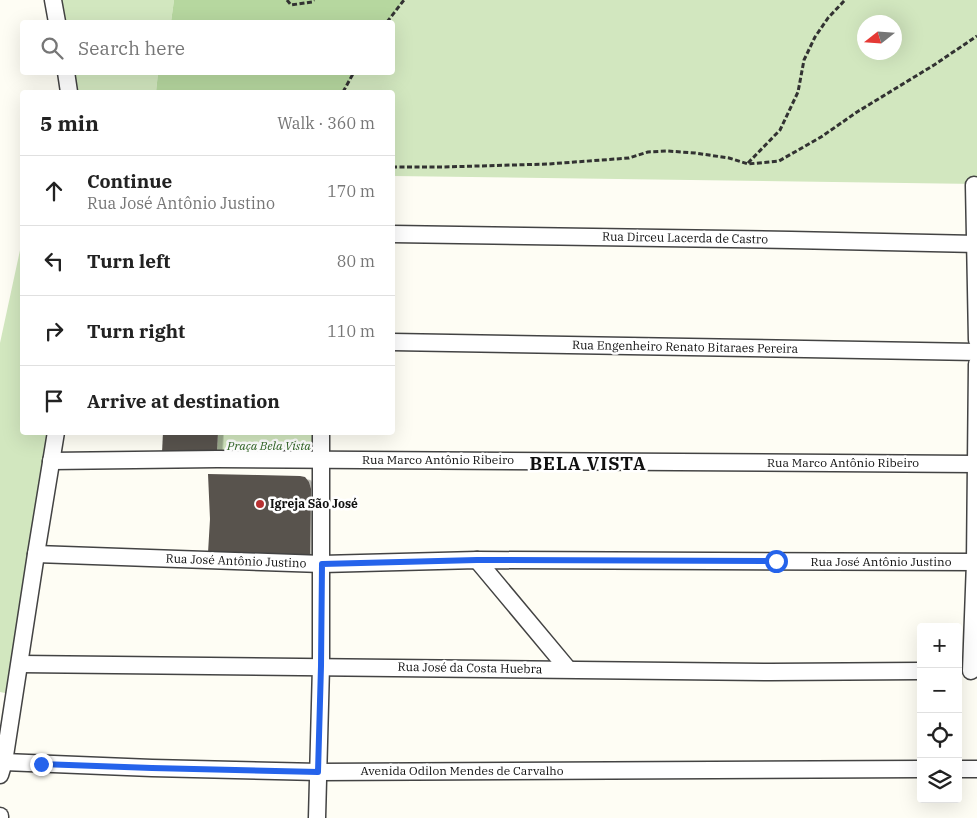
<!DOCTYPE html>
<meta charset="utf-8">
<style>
:root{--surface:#fff;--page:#f2f2f2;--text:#222;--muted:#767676;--line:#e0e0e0}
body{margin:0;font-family:"IBM Plex Serif",serif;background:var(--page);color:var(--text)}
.controls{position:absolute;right:15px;bottom:15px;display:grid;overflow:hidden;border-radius:5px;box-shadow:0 5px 20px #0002}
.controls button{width:45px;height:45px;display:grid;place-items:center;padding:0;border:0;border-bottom:1px solid var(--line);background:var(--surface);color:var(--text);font:25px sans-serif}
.compass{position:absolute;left:857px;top:15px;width:45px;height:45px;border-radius:50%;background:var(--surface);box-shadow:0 5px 20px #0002;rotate:253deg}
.stop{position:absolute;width:15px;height:15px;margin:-11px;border:4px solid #2563eb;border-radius:50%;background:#fff}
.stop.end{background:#2563eb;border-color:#fff;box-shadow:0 1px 5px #0008}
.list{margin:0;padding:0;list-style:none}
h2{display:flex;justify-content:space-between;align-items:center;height:65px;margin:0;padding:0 20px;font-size:21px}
h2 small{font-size:16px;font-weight:400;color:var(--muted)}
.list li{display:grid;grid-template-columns:32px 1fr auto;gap:15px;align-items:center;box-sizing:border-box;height:70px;padding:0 20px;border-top:1px solid var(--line)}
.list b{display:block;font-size:19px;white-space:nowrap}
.list p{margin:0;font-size:16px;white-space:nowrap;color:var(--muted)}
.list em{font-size:16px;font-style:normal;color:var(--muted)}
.icon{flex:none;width:28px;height:28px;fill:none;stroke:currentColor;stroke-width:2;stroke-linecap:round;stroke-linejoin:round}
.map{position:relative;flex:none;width:977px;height:818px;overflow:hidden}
.search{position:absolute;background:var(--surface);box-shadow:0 5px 20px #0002;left:20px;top:20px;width:375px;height:55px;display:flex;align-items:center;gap:12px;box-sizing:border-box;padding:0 18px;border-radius:5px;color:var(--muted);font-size:19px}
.panel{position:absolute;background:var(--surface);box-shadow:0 5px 20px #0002;left:20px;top:90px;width:375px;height:345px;border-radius:5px}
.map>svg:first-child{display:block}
.green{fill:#d2e7bf;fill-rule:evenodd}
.forest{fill:#b6d79f}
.building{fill:#58524d;filter:url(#shadow)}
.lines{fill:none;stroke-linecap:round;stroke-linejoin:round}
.minor-casing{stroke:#434343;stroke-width:19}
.path{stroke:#323232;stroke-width:3;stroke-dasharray:5 2.5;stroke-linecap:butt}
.minor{stroke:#fff;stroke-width:16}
.route{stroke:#2563eb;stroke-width:6}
.poi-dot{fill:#b73132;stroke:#fff;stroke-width:2}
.labels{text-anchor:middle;stroke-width:5;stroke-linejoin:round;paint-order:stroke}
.street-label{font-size:12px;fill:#101010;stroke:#fff}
.park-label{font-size:12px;font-style:italic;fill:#2f6424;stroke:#fff}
.poi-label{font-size:12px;font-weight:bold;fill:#101010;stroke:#fff;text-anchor:start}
.district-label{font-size:18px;font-weight:bold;letter-spacing:1px;fill:#101010;stroke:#fff}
</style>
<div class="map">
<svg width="977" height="818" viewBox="0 0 977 818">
<defs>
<filter id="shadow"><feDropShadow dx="5.5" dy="3" stdDeviation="0" flood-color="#0004"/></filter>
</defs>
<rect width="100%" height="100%" fill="#fefdf4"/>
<g class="green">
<path d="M 53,0 L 174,0 L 171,22 L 57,22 Z"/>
<path d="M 404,0 L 977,0 L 977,184 L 393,176 L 392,92 L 343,92 L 354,73 L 392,72 L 392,22 L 387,22 ZM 864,22 L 894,22 L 894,52 L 864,52 Z"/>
<path d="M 66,73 L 158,73 L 156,92 L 69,92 Z"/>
<path d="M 22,241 L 22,432 L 56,433 L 15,695 L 0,692 L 0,343 Z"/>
<path d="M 218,433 L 321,433 L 321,459 L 217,452 Z"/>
</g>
<g class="forest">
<path d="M 174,0 L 404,0 L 387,22 L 171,22 Z"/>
<path d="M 158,73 L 158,72 L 354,73 L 343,92 L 156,92 Z"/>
</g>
<g class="building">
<path d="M 163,432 L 218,432 L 217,452 L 162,453 Z"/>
<path d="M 208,474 L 300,476 L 305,477 L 309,482 L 311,489 L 310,556 L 208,553 L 210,519 Z"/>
</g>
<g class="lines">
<defs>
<g id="minor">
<path d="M 53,0 L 57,22"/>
<path d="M 66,72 L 69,92"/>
<path d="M 974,185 L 977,340"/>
<path d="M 392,234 L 791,240 L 977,244"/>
<path d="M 392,342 L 977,352"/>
<path d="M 51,461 L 217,459 L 976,464"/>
<path d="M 36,554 L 322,564 L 477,560 L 977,562"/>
<path d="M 477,560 L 568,669"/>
<path d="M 20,664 L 771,672 L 921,671"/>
<path d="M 971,671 L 975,562 L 977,364"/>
<path d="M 4,762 L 152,768 L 319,772 L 921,769"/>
<path d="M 958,769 L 977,769"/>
<path d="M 0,775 L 4,762 L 36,554 L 56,432"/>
<path d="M 0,816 L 0,818"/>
<path d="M 317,818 L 321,666 L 321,432"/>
</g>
</defs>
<use href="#minor" class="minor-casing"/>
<g class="path">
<path d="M 287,0 L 291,5 L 312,2 L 314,0"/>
<path d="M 387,22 L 404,0"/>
<path d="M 343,92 L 354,72"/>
<path d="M 748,163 L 780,130 L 798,92 L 804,60 L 815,37 L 828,18 L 845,0"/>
<path d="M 392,167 L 443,167 L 548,164 L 629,158 L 648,152 L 668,151 L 695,153 L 729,158 L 748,164 L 779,161 L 821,137 L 857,112 L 934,65 L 977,36"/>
</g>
<use href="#minor" class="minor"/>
</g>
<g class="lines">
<path class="route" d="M 41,764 L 152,768 L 318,772 L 321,666 L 322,564 L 477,560 L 776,561"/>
</g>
<circle class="poi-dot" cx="260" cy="504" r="5"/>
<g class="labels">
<g class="street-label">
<text transform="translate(685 238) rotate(1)" y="4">Rua Dirceu Lacerda de Castro</text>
<text transform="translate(685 347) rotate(1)" y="4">Rua Engenheiro Renato Bitaraes Pereira</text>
<text x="438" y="464">Rua Marco Antônio Ribeiro</text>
<text x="843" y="467">Rua Marco Antônio Ribeiro</text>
<text transform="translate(236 561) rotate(2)" y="4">Rua José Antônio Justino</text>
<text x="881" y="566">Rua José Antônio Justino</text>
<text transform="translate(470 668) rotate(1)" y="4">Rua José da Costa Huebra</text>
<text x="462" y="775">Avenida Odilon Mendes de Carvalho</text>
</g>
<g class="park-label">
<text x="269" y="450">Praça Bela Vista</text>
</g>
<g class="poi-label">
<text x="270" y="508">Igreja São José</text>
</g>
<g class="district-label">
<text x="588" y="470">BELA VISTA</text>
</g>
</g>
</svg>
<div class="controls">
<button>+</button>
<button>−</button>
<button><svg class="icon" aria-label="locate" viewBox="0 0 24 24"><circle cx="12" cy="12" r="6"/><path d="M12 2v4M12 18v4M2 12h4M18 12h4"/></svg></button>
<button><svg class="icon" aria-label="layers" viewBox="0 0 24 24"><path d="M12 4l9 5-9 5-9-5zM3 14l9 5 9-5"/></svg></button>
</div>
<svg class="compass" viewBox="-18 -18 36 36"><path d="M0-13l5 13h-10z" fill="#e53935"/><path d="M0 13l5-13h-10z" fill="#767676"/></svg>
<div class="stop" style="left:776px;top:561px"></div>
<div class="stop end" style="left:41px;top:764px"></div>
<div class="search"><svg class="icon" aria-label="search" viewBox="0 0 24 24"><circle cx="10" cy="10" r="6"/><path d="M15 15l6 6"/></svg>Search here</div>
<section class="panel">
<h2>5 min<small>Walk · 360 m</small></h2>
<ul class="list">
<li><svg class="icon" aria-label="ahead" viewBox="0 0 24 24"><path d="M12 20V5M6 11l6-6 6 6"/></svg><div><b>Continue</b><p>Rua José Antônio Justino</p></div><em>170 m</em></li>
<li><svg class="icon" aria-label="left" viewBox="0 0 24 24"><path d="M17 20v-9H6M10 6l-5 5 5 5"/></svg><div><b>Turn left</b></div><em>80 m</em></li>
<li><svg class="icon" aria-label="right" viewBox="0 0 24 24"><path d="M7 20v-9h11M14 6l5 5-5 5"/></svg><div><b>Turn right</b></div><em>110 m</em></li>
<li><svg class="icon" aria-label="arrive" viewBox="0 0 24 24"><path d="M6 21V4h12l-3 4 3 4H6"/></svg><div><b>Arrive at destination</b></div></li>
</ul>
</section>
</div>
